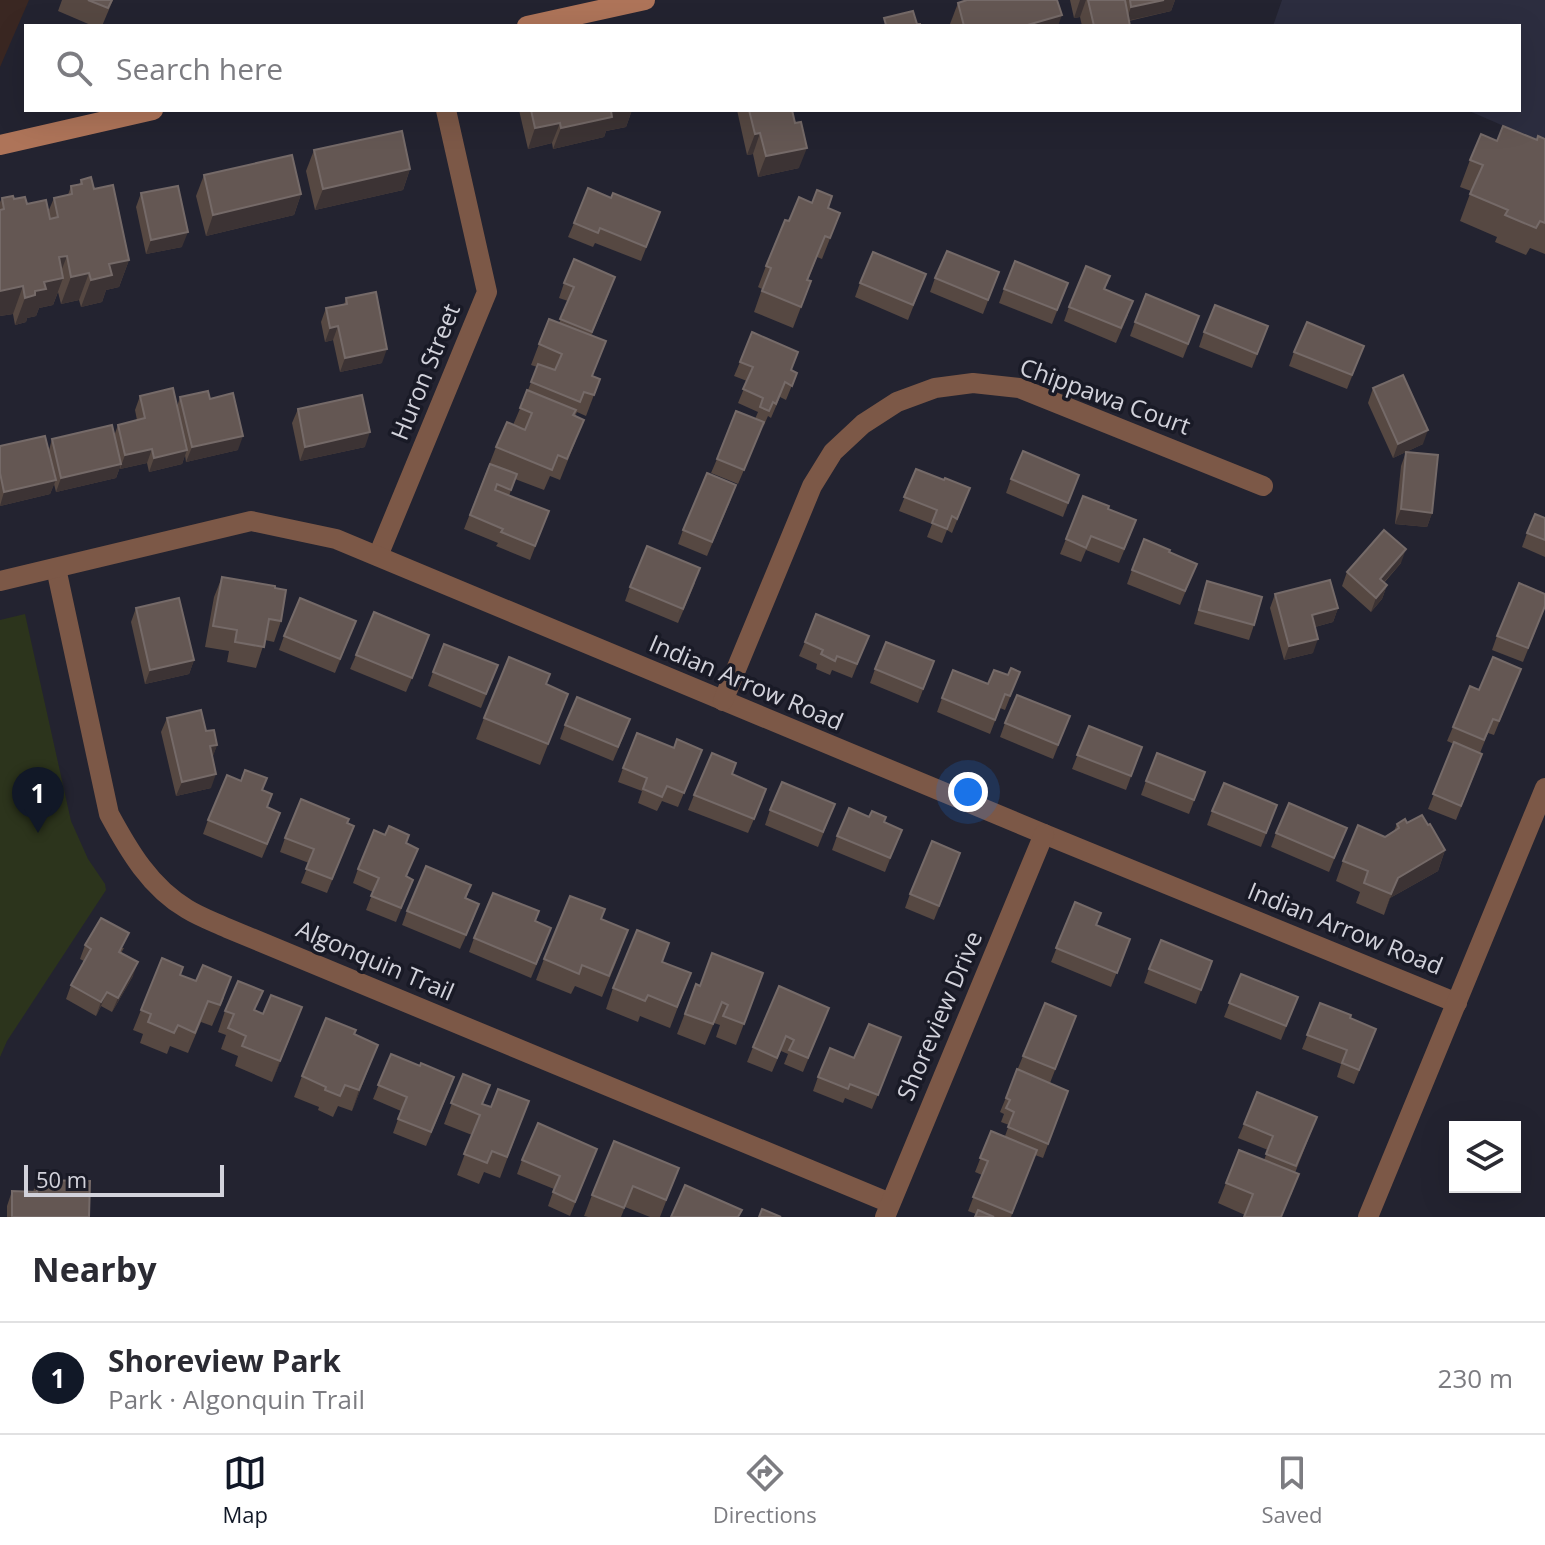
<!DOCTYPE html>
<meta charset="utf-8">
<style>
:root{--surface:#fff;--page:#f2f2f3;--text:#2b2b33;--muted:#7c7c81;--line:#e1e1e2;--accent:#111827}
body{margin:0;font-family:"Open Sans",sans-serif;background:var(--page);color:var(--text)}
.controls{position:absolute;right:24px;bottom:24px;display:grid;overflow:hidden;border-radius:0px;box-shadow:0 8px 32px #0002}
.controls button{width:72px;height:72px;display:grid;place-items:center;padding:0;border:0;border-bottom:2px solid var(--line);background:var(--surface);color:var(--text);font:40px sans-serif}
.scale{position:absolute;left:24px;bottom:20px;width:200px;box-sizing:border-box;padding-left:8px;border:4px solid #d2d2db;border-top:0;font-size:22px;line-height:28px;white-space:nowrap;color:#d2d2db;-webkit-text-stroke:6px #191a26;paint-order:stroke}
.you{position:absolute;left:968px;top:792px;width:28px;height:28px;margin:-20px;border:6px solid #fff;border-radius:50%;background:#1a73e8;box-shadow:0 0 0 12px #1a73e833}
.badge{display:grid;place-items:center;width:52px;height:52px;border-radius:50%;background:var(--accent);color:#fff;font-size:26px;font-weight:700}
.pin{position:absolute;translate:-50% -66px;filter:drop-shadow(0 2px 4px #0008)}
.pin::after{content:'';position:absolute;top:42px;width:28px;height:24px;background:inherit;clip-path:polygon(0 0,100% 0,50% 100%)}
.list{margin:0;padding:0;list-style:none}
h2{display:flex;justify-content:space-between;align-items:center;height:104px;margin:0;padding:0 32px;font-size:34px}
h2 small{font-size:26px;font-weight:400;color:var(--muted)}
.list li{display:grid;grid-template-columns:52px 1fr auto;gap:24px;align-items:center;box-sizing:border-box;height:112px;padding:0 32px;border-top:2px solid var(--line)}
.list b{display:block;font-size:30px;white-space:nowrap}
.list p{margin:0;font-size:26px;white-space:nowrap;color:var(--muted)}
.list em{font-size:26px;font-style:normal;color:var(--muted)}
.icon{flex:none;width:44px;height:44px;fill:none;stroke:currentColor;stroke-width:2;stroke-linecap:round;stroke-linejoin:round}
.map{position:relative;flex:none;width:1545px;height:1217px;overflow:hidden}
.search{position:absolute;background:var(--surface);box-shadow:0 8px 32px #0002;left:24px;right:24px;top:24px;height:88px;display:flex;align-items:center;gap:20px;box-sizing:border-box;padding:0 28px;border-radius:0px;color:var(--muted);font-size:30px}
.sheet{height:216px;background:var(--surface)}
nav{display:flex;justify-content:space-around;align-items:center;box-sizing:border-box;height:112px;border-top:2px solid var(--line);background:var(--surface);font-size:22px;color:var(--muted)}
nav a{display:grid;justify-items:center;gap:4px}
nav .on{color:var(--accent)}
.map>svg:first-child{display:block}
.built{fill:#2c2d3f}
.education{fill:#3a2722}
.green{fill:#2c341c}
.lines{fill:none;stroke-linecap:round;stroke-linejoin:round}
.minor{stroke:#7c5847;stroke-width:20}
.secondary{stroke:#ae7459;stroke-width:20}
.wall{fill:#564842}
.shaded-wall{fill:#3c3334}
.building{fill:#645753;stroke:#756a68;stroke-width:2}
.labels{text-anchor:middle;stroke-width:7;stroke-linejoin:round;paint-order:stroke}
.street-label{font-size:24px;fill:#d2d2db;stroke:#191a26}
</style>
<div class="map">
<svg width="1545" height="1217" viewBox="0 0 1545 1217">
<rect width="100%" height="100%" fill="#232330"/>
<path class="built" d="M 1282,0 L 1545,0 L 1545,144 L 1467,110 L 1519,110 L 1519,26 L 1273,26 Z"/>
<path class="education" d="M 0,0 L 29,0 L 0,67 Z"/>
<path class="green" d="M 25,614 L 71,821 L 88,859 L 105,884 L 106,890 L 7,1041 L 0,1057 L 0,620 Z"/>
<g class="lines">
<g class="minor">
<path d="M 378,556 L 487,292 L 446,110"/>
<path d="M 56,568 L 109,814 C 129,851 150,887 187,909 C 200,917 214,922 227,928 L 890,1203"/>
<path d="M 0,581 L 251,521 L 336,539 L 1044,834 L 1457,1003"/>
<path d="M 723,701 L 812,486 L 833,452 L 863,424 L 897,402 L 935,388 L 973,383 L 1019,388 L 1263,486"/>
<path d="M 885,1217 L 1044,834"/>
<path d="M 1368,1217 L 1545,788"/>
</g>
<g class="secondary">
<path d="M 527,26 L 645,0"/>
<path d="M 0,145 L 153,110"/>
</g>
</g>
<g class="wall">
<path d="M 62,0 L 113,0 L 102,26 L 93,26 L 58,11 Z"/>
<path d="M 1070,0 L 1175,0 L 1171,11 L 1129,21 L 1130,26 L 1082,26 L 1080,17 L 1074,18 Z"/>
<path d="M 958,3 L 1058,26 L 951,26 L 950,24 Z"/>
<path d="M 519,110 L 632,110 L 626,127 L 606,131 L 604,137 L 553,149 L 552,143 L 528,149 Z"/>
<path d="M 737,110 L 792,110 L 799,168 L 758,177 L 753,154 L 747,155 Z"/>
<path d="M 1545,139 L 1545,254 L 1530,248 L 1526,255 L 1495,242 L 1497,237 L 1460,221 L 1471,191 L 1460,187 L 1470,160 L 1497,141 L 1537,140 Z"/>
<path d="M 314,150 L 410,169 L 403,190 L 315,210 L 306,171 Z"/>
<path d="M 204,175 L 301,194 L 294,215 L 206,236 L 196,196 Z"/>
<path d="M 81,180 L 94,189 L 129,260 L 119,287 L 106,290 L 102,302 L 81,307 L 79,300 L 61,304 L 58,292 L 53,305 L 39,308 L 36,316 L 27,318 L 26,322 L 15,325 L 13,314 L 0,316 L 0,202 L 2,198 L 14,199 L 48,212 L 54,198 L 68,195 L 71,186 L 79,185 Z"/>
<path d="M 141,193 L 182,247 L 146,254 L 136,207 Z"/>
<path d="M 611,198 L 660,212 L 641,261 L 595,243 L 593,247 L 568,237 L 574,223 Z"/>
<path d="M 828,208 L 840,213 L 822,259 L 817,257 L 808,280 L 811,281 L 793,328 L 754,312 L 762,289 L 758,287 L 766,266 L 789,221 Z"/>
<path d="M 999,272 L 983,314 L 930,292 L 935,278 Z"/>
<path d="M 926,274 L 908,320 L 855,297 L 860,283 Z"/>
<path d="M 1110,276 L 1105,289 L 1128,315 L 1116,343 L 1064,321 L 1069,307 Z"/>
<path d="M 564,283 L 610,291 L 591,336 L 592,376 L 600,379 L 586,416 L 577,412 L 575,416 L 576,440 L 560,480 L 550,476 L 544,490 L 515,479 L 509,496 L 549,511 L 530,560 L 496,546 L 498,543 L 464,529 L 496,447 L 513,425 L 528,390 L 537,367 L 531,365 L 539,344 L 559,323 L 568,301 L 559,298 Z"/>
<path d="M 1068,283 L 1052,324 L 999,303 L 1004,289 Z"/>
<path d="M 346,298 L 382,363 L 340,372 L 333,340 L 325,342 L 321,322 L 326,308 L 344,305 Z"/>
<path d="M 1135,322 L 1194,330 L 1183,358 L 1130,336 Z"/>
<path d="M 1268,326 L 1252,368 L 1199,347 L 1204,332 Z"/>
<path d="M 1364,346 L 1347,389 L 1289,366 L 1294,352 Z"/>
<path d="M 740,362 L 791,371 L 797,373 L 786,400 L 780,397 L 771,418 L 768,416 L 764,425 L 763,425 L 738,484 L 711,473 L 717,459 L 755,419 L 758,412 L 738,403 L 747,381 L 734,376 Z"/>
<path d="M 1373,388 L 1423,444 L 1393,458 L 1368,403 Z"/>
<path d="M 140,396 L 177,407 L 180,397 L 210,399 L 238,450 L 186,462 L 185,455 L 182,464 L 149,472 L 147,463 L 120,469 L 120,467 L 116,478 L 56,492 L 54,484 L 50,494 L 0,506 L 0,446 L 49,450 L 52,439 L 114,436 L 118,425 L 137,420 L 135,410 Z"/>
<path d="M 298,409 L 365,447 L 300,461 L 292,423 Z"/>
<path d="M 1406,452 L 1432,513 L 1427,527 L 1395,524 L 1401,466 Z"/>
<path d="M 916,469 L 944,480 L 970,488 L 952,533 L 947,530 L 942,543 L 927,537 L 932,524 L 899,511 Z"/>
<path d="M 1079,475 L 1063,517 L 1006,493 L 1011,479 Z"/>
<path d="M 731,499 L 707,556 L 678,544 L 683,530 Z"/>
<path d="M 1108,509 L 1131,534 L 1119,563 L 1086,550 L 1081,562 L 1060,554 L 1066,539 Z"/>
<path d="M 1545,518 L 1545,557 L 1522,547 L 1527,533 Z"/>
<path d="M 1169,552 L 1197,564 L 1180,605 L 1127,584 L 1132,570 Z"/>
<path d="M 1401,563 L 1384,583 L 1387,585 L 1382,599 L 1371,612 L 1342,586 L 1347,572 Z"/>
<path d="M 222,577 L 281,621 L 274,642 L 265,640 L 256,668 L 227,662 L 229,651 L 205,647 L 214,597 Z"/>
<path d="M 1207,581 L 1254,625 L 1249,640 L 1194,624 Z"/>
<path d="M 695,583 L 678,623 L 625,601 L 630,587 Z"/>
<path d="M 1275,594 L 1338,608 L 1333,622 L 1315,627 L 1313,653 L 1284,660 L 1270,608 Z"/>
<path d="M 1545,607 L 1523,662 L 1492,650 L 1497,636 Z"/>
<path d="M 136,608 L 194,660 L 189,674 L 145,684 L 131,622 Z"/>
<path d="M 356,621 L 335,673 L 279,650 L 284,636 Z"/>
<path d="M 869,636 L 852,678 L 832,670 L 830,675 L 816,669 L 817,664 L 799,656 L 805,642 Z"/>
<path d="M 424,650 L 406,692 L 350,669 L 356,655 Z"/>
<path d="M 934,661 L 918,703 L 870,683 L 875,669 Z"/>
<path d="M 498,665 L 481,708 L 428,686 L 433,672 Z"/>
<path d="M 1521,669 L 1494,735 L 1488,733 L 1480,753 L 1482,754 L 1477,768 L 1456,820 L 1428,809 L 1454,744 L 1447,741 L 1453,727 L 1479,690 Z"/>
<path d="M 1020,672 L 1005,710 L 1000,708 L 990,734 L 937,712 L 942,698 L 988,684 L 1008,675 Z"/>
<path d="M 546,684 L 568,694 L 540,765 L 476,739 L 484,718 Z"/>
<path d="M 1070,716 L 1053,759 L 1000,737 L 1005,723 Z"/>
<path d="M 167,718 L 206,731 L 217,745 L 212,758 L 211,788 L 176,796 L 161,732 Z"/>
<path d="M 565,725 L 625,733 L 613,761 L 560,739 Z"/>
<path d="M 1089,726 L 1142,747 L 1126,790 L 1072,769 Z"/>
<path d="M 674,748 L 702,750 L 678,807 L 662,801 L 657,811 L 638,803 L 642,791 L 618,782 L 623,768 Z"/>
<path d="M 1205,772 L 1189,814 L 1141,795 L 1146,781 Z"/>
<path d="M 732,774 L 761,803 L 748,833 L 688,810 L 694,795 Z"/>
<path d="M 262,790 L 267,807 L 275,827 L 262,858 L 203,834 L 208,820 Z"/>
<path d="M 835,804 L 818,847 L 765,825 L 770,810 Z"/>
<path d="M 1277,805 L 1261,847 L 1207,825 L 1212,811 Z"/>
<path d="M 884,822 L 896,844 L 885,872 L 832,850 L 837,836 Z"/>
<path d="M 348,823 L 354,826 L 327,893 L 301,883 L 309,863 L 280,852 L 285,838 Z"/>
<path d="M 1407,823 L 1428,825 L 1445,850 L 1438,871 L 1390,898 L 1384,915 L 1356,903 L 1360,892 L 1336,881 L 1343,861 L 1394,831 L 1397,824 Z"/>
<path d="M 1347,828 L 1329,872 L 1271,847 L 1276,833 Z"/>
<path d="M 406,843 L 407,877 L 413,880 L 396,922 L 366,910 L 373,892 L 353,883 L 358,869 Z"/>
<path d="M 955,867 L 934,920 L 905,908 L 910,894 Z"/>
<path d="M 471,885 L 466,899 L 474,918 L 460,949 L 402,925 L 407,911 Z"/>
<path d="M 1075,902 L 1097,926 L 1130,939 L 1111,987 L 1051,962 Z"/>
<path d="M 602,919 L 621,950 L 602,997 L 575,986 L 571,994 L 536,980 L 544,959 Z"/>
<path d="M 535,921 L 546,942 L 531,978 L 469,952 L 474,938 Z"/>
<path d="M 669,943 L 662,962 L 691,973 L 670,1028 L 640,1016 L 638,1022 L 606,1009 L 613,988 Z"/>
<path d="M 85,945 L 124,948 L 121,953 L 133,976 L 112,1012 L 101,1006 L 96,1016 L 66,999 L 71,985 L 84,961 L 80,959 Z"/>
<path d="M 1212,961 L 1196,1004 L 1144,983 L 1149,969 Z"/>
<path d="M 763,973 L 736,1045 L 716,1037 L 720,1025 L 714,1023 L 705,1045 L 677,1034 L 696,984 L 700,986 Z"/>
<path d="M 1241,974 L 1298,997 L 1281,1040 L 1224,1017 Z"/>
<path d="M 180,975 L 224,998 L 212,1026 L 201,1022 L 188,1053 L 170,1046 L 167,1054 L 140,1043 L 143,1034 L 133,1030 L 141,1010 Z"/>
<path d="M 1320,1003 L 1350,1018 L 1376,1029 L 1354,1084 L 1337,1077 L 1341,1064 L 1302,1049 Z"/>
<path d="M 829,1008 L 803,1072 L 784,1064 L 788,1054 L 781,1051 L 772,1072 L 747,1062 L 753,1047 Z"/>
<path d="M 255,1010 L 294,1028 L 272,1082 L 235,1066 L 238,1056 L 221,1049 L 226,1035 L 218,1032 L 225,1011 Z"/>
<path d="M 1076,1016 L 1050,1083 L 1068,1091 L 1043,1158 L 1035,1155 L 1011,1217 L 975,1217 L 976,1214 L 968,1211 L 982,1175 L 975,1172 L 991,1131 L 1005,1136 L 1009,1125 L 1001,1122 L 1004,1114 L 1000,1112 L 1023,1056 Z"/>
<path d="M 354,1034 L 370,1065 L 352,1111 L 338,1106 L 333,1117 L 318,1110 L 319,1107 L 294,1097 L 302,1076 Z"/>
<path d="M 896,1051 L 872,1109 L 845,1098 L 843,1103 L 813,1091 L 818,1077 L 854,1058 Z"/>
<path d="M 391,1054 L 449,1091 L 426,1146 L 393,1133 L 401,1111 L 373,1099 Z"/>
<path d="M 463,1074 L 483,1104 L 491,1107 L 529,1101 L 500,1178 L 484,1172 L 479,1184 L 457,1175 L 472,1135 L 444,1124 Z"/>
<path d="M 1317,1117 L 1295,1173 L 1299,1174 L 1291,1195 L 1245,1215 L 1218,1203 L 1226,1183 L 1264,1160 L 1268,1150 L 1238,1138 L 1244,1124 Z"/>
<path d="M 597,1149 L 570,1216 L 548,1206 L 554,1189 L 517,1174 L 522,1160 Z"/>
<path d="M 679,1168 L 660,1217 L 650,1217 L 625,1207 L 621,1217 L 588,1217 L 584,1216 L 592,1195 Z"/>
<path d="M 37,1180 L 89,1217 L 7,1217 L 7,1206 L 12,1191 L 33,1192 Z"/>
</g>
<g class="shaded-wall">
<path d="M 1080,0 L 1086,0 L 1080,17 L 1074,18 Z"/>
<path d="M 1164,0 L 1175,0 L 1171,11 L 1126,21 L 1131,7 Z"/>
<path d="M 1062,15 L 1058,26 L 1024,26 Z"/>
<path d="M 616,110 L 632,110 L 626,127 L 606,131 L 604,137 L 553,149 L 561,128 Z"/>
<path d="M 560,123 L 552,143 L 528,149 L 535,128 Z"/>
<path d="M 760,133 L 753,154 L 747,155 L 755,134 Z"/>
<path d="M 807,148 L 799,168 L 758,177 L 766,156 Z"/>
<path d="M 410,169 L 403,190 L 315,210 L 323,189 Z"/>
<path d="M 301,194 L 294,215 L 206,236 L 213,215 Z"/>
<path d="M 188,232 L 182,247 L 146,254 L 151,240 Z"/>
<path d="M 67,256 L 58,279 L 63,278 L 53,305 L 39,308 L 36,316 L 27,318 L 26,322 L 15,325 L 25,298 L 35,291 L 44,282 L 59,257 Z"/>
<path d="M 129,260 L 119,287 L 106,290 L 102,302 L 81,307 L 91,280 L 109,264 Z"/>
<path d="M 89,273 L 79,300 L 61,304 L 71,277 Z"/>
<path d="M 23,286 L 13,314 L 0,316 L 0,291 Z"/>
<path d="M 338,326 L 333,340 L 325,342 L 330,328 Z"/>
<path d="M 387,349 L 382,363 L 340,372 L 345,358 Z"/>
<path d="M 1428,430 L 1423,444 L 1393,458 L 1398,444 Z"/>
<path d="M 370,432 L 365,447 L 300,461 L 305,447 Z"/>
<path d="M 243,436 L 238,450 L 186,462 L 192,447 Z"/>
<path d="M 152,449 L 147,463 L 120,469 L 125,455 Z"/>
<path d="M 187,450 L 182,464 L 149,472 L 154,458 Z"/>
<path d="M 121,464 L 116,478 L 56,492 L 61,478 Z"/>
<path d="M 56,480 L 50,494 L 0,506 L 4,492 Z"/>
<path d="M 1401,509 L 1432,513 L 1427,527 L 1395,524 Z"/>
<path d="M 1406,549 L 1401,563 L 1374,593 L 1380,579 Z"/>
<path d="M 1387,585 L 1382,599 L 1371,612 L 1376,598 Z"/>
<path d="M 1338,608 L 1333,622 L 1307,629 L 1312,615 Z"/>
<path d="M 1318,639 L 1313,653 L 1284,660 L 1289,646 Z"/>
<path d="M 194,660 L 189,674 L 145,684 L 150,670 Z"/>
<path d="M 217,745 L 212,759 L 210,746 Z"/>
<path d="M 216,774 L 211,788 L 176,796 L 182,782 Z"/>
<path d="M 1445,850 L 1438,871 L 1390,898 L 1384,915 L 1398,878 Z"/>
<path d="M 138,962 L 133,976 L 112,1012 L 118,998 Z"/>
<path d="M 107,992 L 101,1006 L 96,1016 L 101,1002 Z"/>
<path d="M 302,1007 L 294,1028 L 272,1082 L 280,1061 Z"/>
<path d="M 378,1045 L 370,1065 L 352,1111 L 359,1090 Z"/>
</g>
<g class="building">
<path d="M 88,0 L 112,0 L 108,8 Z"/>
<path d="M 967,0 L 1057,0 L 1062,15 L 1024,26 L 964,26 L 958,3 Z"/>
<path d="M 1088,0 L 1125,0 L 1130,26 L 1094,26 Z"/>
<path d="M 1130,0 L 1164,0 L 1131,7 Z"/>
<path d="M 913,11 L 917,24 L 920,24 L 920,26 L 883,26 L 886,25 L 884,18 Z"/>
<path d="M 531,110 L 616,110 L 611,111 L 612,117 L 561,128 L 560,123 L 535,128 Z"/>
<path d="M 749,110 L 792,110 L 795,123 L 801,122 L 807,148 L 766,156 L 760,133 L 755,134 Z"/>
<path d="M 1503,126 L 1537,140 L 1538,136 L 1545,139 L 1545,223 L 1540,221 L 1536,228 L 1505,215 L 1508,210 L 1470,194 L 1483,165 L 1470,160 L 1481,134 L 1497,141 Z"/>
<path d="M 402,131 L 410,169 L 323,189 L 314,150 Z"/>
<path d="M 292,155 L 301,194 L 213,215 L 204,175 Z"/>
<path d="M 91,177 L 94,189 L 113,185 L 129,260 L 109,264 L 112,275 L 91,280 L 89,273 L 71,277 L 67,256 L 59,257 L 63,278 L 44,282 L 46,289 L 35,291 L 35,295 L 25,298 L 23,286 L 0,291 L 0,210 L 4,209 L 2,198 L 13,196 L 14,199 L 25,197 L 27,204 L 46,200 L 50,219 L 58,217 L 54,198 L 72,194 L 71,186 L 82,184 L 81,180 Z"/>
<path d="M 178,186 L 188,232 L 151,240 L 141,193 Z"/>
<path d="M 588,188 L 611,198 L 613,193 L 660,212 L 646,247 L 600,228 L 598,233 L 574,223 Z"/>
<path d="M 817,190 L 832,196 L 828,208 L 840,213 L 830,238 L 825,236 L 807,280 L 811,281 L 801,307 L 762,291 L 771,268 L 766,266 L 785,220 L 789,221 L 799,197 L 812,203 Z"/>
<path d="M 947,251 L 999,272 L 988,300 L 935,278 Z"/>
<path d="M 873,252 L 926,274 L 913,305 L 860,283 Z"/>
<path d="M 574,259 L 615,277 L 592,332 L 560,319 L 574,287 L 564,283 Z"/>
<path d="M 1015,261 L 1068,283 L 1057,310 L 1004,289 Z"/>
<path d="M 1086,266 L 1110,276 L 1104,289 L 1133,301 L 1121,328 L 1069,307 Z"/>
<path d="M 376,292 L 387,349 L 345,358 L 338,326 L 330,328 L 326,308 L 347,304 L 346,298 Z"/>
<path d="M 1146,294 L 1199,316 L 1188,344 L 1135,322 Z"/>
<path d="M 1215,305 L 1268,326 L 1257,354 L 1204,332 Z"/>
<path d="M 549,319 L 606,341 L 592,376 L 600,379 L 594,395 L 584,392 L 580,402 L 531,382 L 538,364 L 555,370 L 562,354 L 539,344 Z"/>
<path d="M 1307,322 L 1364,346 L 1352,375 L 1294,352 Z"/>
<path d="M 752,332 L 798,352 L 791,370 L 797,373 L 792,386 L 785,382 L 776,404 L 773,402 L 769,411 L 760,407 L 763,398 L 743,389 L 753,367 L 740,362 Z"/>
<path d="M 1403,375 L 1428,430 L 1398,444 L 1373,388 Z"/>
<path d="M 173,388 L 187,450 L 154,458 L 152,449 L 125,455 L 118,425 L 145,418 L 140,396 Z"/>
<path d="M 527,390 L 576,410 L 573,415 L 584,420 L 567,459 L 558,455 L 552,470 L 496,447 L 507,422 L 525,430 L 532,413 L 520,408 Z"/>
<path d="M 208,391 L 210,399 L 233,393 L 243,436 L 192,447 L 180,397 Z"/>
<path d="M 362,395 L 370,432 L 305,447 L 298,409 Z"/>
<path d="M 736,411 L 764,422 L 744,470 L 717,459 Z"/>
<path d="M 112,425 L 121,464 L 61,478 L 52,439 Z"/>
<path d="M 45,436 L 56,480 L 4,492 L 0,473 L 0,446 Z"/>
<path d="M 1023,451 L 1079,475 L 1068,503 L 1011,479 Z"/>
<path d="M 1406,452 L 1438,455 L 1432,513 L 1401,509 Z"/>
<path d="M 490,464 L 517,474 L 511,490 L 497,484 L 495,490 L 549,511 L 535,546 L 501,532 L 503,529 L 470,515 Z"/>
<path d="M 916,469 L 944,480 L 945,478 L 970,488 L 957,519 L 952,516 L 947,529 L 932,523 L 937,510 L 904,497 Z"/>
<path d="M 707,473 L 736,485 L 712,542 L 683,530 Z"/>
<path d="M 1083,496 L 1109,506 L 1108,509 L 1136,520 L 1124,549 L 1091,536 L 1086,548 L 1066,539 Z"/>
<path d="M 1535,514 L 1545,518 L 1545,540 L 1527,533 Z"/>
<path d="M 1384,530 L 1406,549 L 1380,579 L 1387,585 L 1376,598 L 1347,572 Z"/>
<path d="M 1144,539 L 1170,550 L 1169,552 L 1197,564 L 1185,591 L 1132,570 Z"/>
<path d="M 647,546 L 700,568 L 683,609 L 630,587 Z"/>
<path d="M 222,577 L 275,586 L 275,588 L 286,590 L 281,621 L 269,619 L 264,647 L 235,642 L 237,630 L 213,626 Z"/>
<path d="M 1330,580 L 1338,608 L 1312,615 L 1318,639 L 1289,646 L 1275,594 Z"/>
<path d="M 1207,581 L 1262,597 L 1254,625 L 1199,610 Z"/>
<path d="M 1519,583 L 1545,594 L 1545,606 L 1528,648 L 1497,636 Z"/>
<path d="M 179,598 L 194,660 L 150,670 L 136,608 Z"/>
<path d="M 300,598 L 356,621 L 340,659 L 284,636 Z"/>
<path d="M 374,612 L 429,635 L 412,678 L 356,655 Z"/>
<path d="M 816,614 L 869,636 L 857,664 L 837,656 L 835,661 L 821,654 L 823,650 L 805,642 Z"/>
<path d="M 886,642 L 934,661 L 923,689 L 875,669 Z"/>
<path d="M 444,644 L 498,665 L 486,694 L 433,672 Z"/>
<path d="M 509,657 L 550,674 L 546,684 L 568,694 L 548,744 L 484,718 Z"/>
<path d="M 1493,657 L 1521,669 L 1499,721 L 1493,719 L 1484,740 L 1453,727 L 1470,686 L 1479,690 Z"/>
<path d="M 1011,668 L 1020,672 L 1010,696 L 1005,694 L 995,720 L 942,698 L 953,670 L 988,684 L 994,670 L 1008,675 Z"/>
<path d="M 1017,695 L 1070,716 L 1058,745 L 1005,723 Z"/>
<path d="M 577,697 L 630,719 L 618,747 L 565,725 Z"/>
<path d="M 201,710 L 206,731 L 214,730 L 217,745 L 210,746 L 216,774 L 182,782 L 167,718 Z"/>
<path d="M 1089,726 L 1142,747 L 1131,776 L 1077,755 Z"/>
<path d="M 637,733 L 674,748 L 677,739 L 702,750 L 684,793 L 667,786 L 662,797 L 643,789 L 647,778 L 623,768 Z"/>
<path d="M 1454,742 L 1482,754 L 1461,806 L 1433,794 Z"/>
<path d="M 712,753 L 736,763 L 732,774 L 766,789 L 754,819 L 694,795 Z"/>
<path d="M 1157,753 L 1205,772 L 1194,800 L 1146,781 Z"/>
<path d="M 245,770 L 267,778 L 262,790 L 272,794 L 267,807 L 280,813 L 267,844 L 208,820 L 227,775 L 241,781 Z"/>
<path d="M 782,782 L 835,804 L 823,832 L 770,810 Z"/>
<path d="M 1224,783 L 1277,805 L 1266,833 L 1212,811 Z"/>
<path d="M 301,799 L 349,819 L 347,823 L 354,826 L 332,879 L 306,869 L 314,849 L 285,838 Z"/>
<path d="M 1289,803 L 1347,828 L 1334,858 L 1276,833 Z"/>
<path d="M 849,808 L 869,817 L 872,811 L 886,817 L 884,822 L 902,830 L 890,858 L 837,836 Z"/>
<path d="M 1422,815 L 1428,825 L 1430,824 L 1445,850 L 1398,878 L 1391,894 L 1364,883 L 1368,871 L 1343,861 L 1358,825 L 1385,837 L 1399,828 L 1397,824 L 1405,819 L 1407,823 Z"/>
<path d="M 389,826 L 409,835 L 406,843 L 418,849 L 406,876 L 413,880 L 401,908 L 371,896 L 379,878 L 358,869 L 374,830 L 385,835 Z"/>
<path d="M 932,841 L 960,853 L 939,906 L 910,894 Z"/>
<path d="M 426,866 L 471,885 L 465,898 L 479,904 L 466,935 L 407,911 Z"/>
<path d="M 493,893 L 539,911 L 535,921 L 551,928 L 536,964 L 474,938 Z"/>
<path d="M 570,896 L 605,909 L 601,919 L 628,930 L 609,976 L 582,965 L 579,974 L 544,959 Z"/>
<path d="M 1075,902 L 1101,913 L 1096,925 L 1130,939 L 1117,973 L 1056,948 Z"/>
<path d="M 101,918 L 129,933 L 119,952 L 138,962 L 118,998 L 107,992 L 101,1002 L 71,985 L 91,949 L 85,945 Z"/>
<path d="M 637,930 L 669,943 L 662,962 L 691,973 L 677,1007 L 648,995 L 645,1001 L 613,988 Z"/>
<path d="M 1161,940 L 1212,961 L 1201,990 L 1149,969 Z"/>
<path d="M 712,953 L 763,973 L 744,1024 L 723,1016 L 728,1005 L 722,1002 L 713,1024 L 685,1014 L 696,984 L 700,986 Z"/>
<path d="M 162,958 L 183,967 L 180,975 L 196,981 L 203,965 L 231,977 L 220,1005 L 208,1001 L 195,1033 L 178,1025 L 174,1033 L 148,1022 L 151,1014 L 141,1010 Z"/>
<path d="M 1241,974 L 1298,997 L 1286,1026 L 1229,1003 Z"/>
<path d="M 238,981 L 263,991 L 254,1010 L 263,1014 L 271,995 L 302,1007 L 280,1061 L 242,1046 L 246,1036 L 228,1028 L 234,1014 L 225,1011 Z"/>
<path d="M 779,986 L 829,1008 L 808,1058 L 789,1050 L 794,1040 L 786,1036 L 777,1058 L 753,1047 Z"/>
<path d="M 1045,1003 L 1076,1016 L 1055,1069 L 1023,1056 Z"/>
<path d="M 1320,1003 L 1351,1015 L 1350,1018 L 1376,1029 L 1359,1070 L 1342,1063 L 1347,1050 L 1307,1035 Z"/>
<path d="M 326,1018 L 356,1030 L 354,1034 L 378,1045 L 359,1090 L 345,1085 L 340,1096 L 325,1090 L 326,1087 L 302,1076 Z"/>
<path d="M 869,1024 L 901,1037 L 878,1095 L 850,1084 L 848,1089 L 818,1077 L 830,1048 L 854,1058 Z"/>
<path d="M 391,1054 L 420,1066 L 421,1063 L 454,1077 L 431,1132 L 398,1119 L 407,1097 L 378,1085 Z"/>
<path d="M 1017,1069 L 1068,1091 L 1048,1144 L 1008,1127 L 1014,1112 L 1006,1108 L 1010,1100 L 1006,1098 Z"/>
<path d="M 463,1074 L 490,1085 L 482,1104 L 491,1107 L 498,1089 L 529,1101 L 507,1157 L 492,1151 L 487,1163 L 464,1154 L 480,1115 L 451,1103 Z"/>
<path d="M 1257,1092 L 1317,1117 L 1296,1166 L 1266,1154 L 1273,1136 L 1244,1124 Z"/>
<path d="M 538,1123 L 597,1149 L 575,1202 L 553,1192 L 560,1176 L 522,1160 Z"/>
<path d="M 991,1131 L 1037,1150 L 1012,1213 L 973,1197 L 988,1161 L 980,1158 Z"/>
<path d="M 614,1141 L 679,1168 L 666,1200 L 633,1186 L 624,1208 L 592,1195 Z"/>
<path d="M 1239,1150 L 1299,1174 L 1281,1217 L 1244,1217 L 1253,1194 L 1226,1183 Z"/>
<path d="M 37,1180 L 90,1181 L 89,1217 L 12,1217 L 12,1191 L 37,1192 Z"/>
<path d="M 685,1185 L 742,1210 L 738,1217 L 671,1217 Z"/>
<path d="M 762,1209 L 781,1217 L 759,1217 Z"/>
<path d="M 978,1210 L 994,1217 L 975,1217 Z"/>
</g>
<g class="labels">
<g class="street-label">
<text transform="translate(426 372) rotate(-68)" y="8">Huron Street</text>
<text transform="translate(1105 397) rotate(20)" y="8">Chippawa Court</text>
<text transform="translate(746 683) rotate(23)" y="8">Indian Arrow Road</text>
<text transform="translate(1345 929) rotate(22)" y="8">Indian Arrow Road</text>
<text transform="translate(375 961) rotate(23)" y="8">Algonquin Trail</text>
<text transform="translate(940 1016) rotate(-67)" y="8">Shoreview Drive</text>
</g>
</g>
</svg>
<div class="controls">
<button><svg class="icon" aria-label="layers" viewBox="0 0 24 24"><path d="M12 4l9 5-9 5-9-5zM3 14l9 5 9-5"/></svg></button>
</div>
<div class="scale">50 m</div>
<div class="you"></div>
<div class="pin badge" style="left:38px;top:833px">1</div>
<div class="search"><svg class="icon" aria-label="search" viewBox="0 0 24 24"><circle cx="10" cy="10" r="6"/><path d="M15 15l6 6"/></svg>Search here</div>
</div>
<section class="sheet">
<h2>Nearby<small></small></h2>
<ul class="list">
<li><span class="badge">1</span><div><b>Shoreview Park</b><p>Park · Algonquin Trail</p></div><em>230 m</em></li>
</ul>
</section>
<nav>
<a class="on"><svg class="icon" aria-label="map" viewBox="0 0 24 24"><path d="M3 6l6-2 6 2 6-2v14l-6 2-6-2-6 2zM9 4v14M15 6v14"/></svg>Map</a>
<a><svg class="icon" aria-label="directions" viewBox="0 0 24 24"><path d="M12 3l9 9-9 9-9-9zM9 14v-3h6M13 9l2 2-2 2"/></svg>Directions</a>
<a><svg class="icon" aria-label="saved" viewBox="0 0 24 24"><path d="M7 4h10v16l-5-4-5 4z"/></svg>Saved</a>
</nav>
